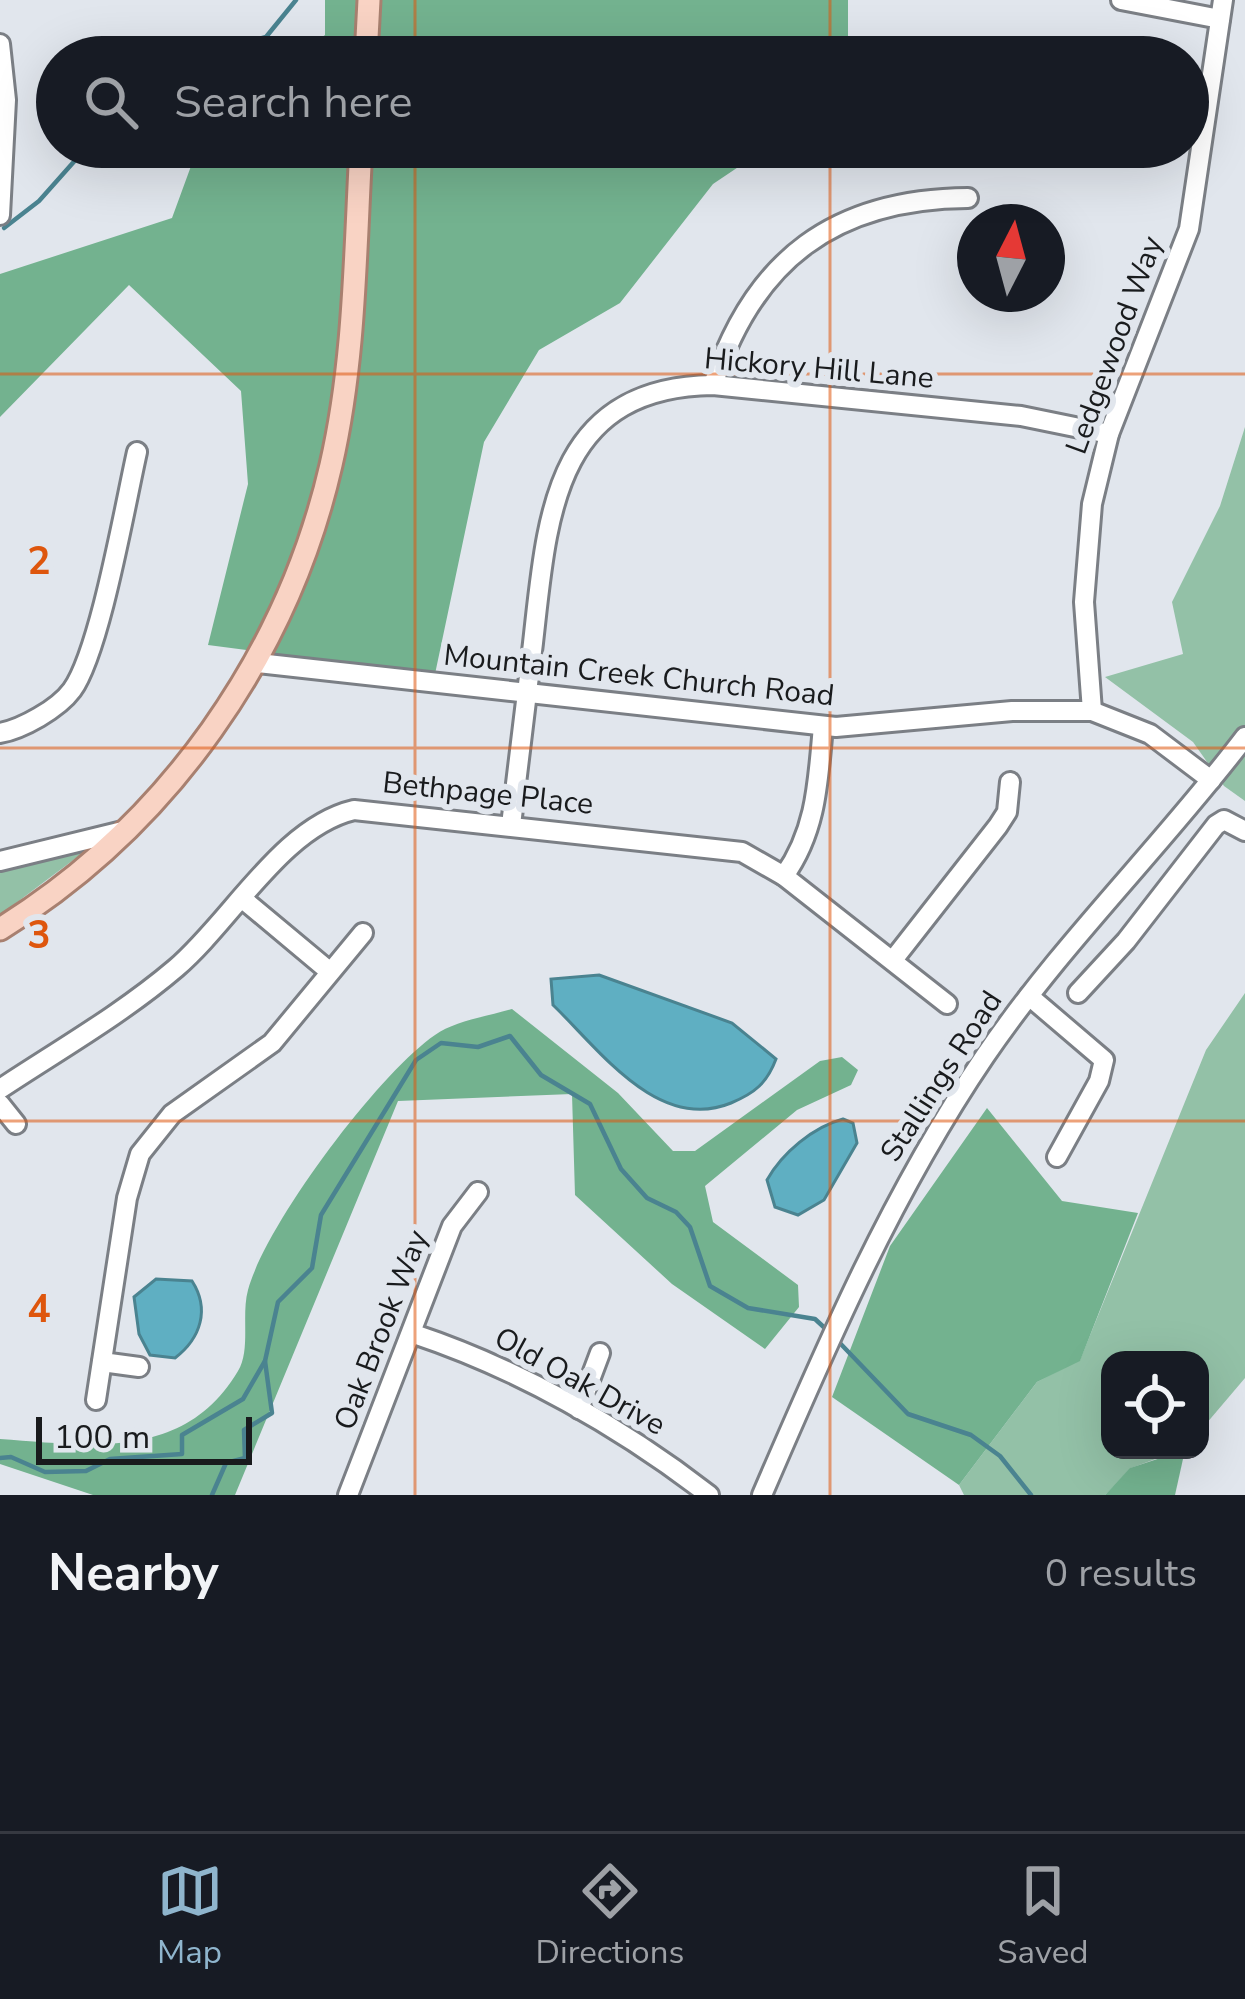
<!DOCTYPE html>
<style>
:root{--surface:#171b24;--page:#242831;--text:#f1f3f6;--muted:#9ea1a6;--line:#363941;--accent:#8fb5cd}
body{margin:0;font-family:"Nunito Sans",sans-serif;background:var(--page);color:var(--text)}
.controls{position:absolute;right:36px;bottom:36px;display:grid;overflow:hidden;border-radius:24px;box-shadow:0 12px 48px #0002}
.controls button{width:108px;height:108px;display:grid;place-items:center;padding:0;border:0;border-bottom:3px solid var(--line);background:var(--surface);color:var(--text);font:60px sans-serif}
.compass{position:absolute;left:957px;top:204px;width:108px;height:108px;border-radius:50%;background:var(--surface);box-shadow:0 12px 48px #0002;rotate:6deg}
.scale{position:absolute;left:36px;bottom:30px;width:216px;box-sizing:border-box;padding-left:12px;border:6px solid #191b1d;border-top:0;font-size:33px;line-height:42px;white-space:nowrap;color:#191b1d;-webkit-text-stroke:9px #e1e6ed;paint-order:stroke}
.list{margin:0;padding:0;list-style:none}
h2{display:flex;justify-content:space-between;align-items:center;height:156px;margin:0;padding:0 48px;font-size:51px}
h2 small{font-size:39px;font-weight:400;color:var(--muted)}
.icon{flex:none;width:66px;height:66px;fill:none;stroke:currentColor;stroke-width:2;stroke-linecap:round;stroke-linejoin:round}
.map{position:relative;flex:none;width:1245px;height:1495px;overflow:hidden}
.search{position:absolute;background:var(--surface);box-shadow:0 12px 48px #0002;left:36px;right:36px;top:36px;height:132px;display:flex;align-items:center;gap:30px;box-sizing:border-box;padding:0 42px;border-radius:66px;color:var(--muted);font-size:45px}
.sheet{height:336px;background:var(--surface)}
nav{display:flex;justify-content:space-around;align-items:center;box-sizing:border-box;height:168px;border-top:3px solid var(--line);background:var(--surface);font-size:33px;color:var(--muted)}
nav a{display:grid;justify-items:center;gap:6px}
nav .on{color:var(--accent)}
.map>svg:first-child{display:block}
.green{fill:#93c1a7}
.forest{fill:#73b28f}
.water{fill:#5fafc2;stroke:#4a8390;stroke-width:3}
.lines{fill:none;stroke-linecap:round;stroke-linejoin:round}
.stream{stroke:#4a8390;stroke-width:4.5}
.minor-casing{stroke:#7b7f85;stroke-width:24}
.major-casing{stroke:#a88070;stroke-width:27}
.minor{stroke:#fff;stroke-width:18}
.major{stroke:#f9d3c4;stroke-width:21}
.grid{fill:none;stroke:#de560d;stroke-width:3;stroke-opacity:0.55}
.labels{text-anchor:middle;stroke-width:12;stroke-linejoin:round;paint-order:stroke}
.street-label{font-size:30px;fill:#191b1d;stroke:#e1e6ed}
.grid-label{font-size:39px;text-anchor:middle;font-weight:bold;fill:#de560d;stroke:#e1e6ed;stroke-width:12;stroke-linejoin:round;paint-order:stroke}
</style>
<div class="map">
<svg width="1245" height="1495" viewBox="0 0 1245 1495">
<rect width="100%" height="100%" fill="#e1e6ed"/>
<g class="green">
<path d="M 1245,427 L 1245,801 L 1224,786 L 1193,742 L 1105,677 L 1183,654 L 1172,602 L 1220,506 Z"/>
<path d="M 88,849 L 0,915 L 0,870 Z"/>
<path d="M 1245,993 L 1245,1378 L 1200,1431 L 1200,1360 L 1110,1360 L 1110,1450 L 1180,1450 L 1131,1468 L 1105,1495 L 964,1495 L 959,1485 L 1037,1382 L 1080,1360 L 1206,1050 Z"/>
</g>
<g class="forest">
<path d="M 325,0 L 848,0 L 848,57 L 296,57 L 325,35 Z"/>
<path d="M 198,147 L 768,147 L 713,184 L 620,303 L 539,350 L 484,442 L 435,674 L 208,645 L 248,484 L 241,391 L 129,285 L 0,417 L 0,274 L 172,218 Z"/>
<path d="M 512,1009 L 618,1093 L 673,1151 L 695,1151 L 820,1061 L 842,1057 L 858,1070 L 851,1085 L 797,1110 L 705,1186 L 713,1222 L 798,1285 L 799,1307 L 765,1349 L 672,1284 L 575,1195 L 572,1094 L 398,1101 L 235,1495 L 93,1495 L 0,1464 L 0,1439 C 88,1445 184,1462 238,1371 C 251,1350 241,1315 248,1290 C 266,1224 378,1074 435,1035 C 454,1021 489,1016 512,1009 Z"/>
<path d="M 987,1108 L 1062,1201 L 1138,1213 L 1080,1361 L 1037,1382 L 959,1485 L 832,1397 L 890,1246 Z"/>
<path d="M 1185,1450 L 1175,1495 L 1105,1495 L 1130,1468 Z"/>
</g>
<g class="water">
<path d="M 599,975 L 732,1023 L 776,1059 C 767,1083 755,1093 731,1103 C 658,1133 599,1049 553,1005 L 551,979 Z"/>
<path d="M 843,1119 L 853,1123 L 857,1143 L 824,1200 L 798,1215 L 775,1207 L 767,1180 C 782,1153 813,1127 843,1119 Z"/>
<path d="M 156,1279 L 192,1281 C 210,1309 201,1338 175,1358 L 150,1355 L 139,1334 L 134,1297 Z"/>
</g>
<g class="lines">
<g class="stream">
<path d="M 196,57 L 266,37 L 296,0"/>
<path d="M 4,228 L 39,201 L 87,147"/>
<path d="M 836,1339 L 908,1414 L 971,1435 L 1000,1456 L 1031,1495"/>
<path d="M 0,1458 L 11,1457 L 45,1472 L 86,1471 L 110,1459 L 182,1454 L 182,1435 L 243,1399 L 265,1361 L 278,1302 L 312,1268 L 321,1215 L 416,1060 L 441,1043 L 478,1047 L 510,1036 L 541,1075 L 590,1104 L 621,1169 L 647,1198 L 676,1212 L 690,1227 L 710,1286 L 748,1308 L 815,1319 L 828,1331"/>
<path d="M 212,1495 L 226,1463 L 245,1458 L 244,1430 L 272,1413 L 265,1361"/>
</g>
<defs>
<g id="minor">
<path d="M 1121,0 L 1220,19"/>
<path d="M 0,44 L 6,100 L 0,215"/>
<path d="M 713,385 C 754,259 835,199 968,198"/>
<path d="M 258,663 L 836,727 L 1012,711 L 1092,711 L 1150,734 L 1211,780"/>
<path d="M 1092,711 L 1084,602 L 1092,504 L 1109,434 L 1189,229 L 1223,0"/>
<path d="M 0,733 C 22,729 58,709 72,690 C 100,651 125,505 137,452"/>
<path d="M 511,825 C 518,764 526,704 533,643 C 547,520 552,387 713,385 L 1021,416 L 1109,434"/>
<path d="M 0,861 L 127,830"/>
<path d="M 784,876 C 817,830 818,780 823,726"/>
<path d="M 244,900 L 329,971"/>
<path d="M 893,960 L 998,826 L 1007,812 L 1010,782"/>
<path d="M 1078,993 L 1126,941 L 1216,825 L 1224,820 L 1245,831"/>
<path d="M 1029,996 L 1104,1060 L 1099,1081 L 1057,1157"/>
<path d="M 0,1089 C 59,1050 122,1014 176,968 C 232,920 282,827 354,810 L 742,852 L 784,876 L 947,1004"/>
<path d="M 0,1104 L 16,1124"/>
<path d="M 414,1334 C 519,1369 621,1427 709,1495"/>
<path d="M 102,1362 L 139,1367"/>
<path d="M 96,1400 L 127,1198 L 140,1154 L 172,1114 L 272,1043 L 363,933"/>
<path d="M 579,1409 L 600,1353"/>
<path d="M 348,1495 L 452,1226 L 478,1192"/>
<path d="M 762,1495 C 827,1344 892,1193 985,1056 C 1062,943 1162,846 1245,737"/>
</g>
<g id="major">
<path d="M 366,57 L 369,0"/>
<path d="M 0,929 C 167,826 287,656 331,465 C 355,361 355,253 361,147"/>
</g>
</defs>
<use href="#minor" class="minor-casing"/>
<use href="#major" class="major-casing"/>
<use href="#minor" class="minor"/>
<use href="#major" class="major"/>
</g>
<path class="grid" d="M 415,0 L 415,57M 830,0 L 830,57M 415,147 L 415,1495M 830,147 L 830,1495M 0,374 L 1245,374M 0,748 L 1245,748M 0,1121 L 1245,1121"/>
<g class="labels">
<g class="street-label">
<text transform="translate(1114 345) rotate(-70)" y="10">Ledgewood Way</text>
<text transform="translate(819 368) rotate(5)" y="10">Hickory Hill Lane</text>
<text transform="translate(639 675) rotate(6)" y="10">Mountain Creek Church Road</text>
<text transform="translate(488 793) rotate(6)" y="10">Bethpage Place</text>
<text transform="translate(941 1076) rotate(-57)" y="10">Stallings Road</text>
<text transform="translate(381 1330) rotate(-69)" y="10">Oak Brook Way</text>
<text transform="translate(580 1381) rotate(29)" y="10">Old Oak Drive</text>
</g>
</g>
<g class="grid-label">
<text x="39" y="574">2</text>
<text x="39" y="948">3</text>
<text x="39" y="1322">4</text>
</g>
</svg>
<div class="controls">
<button><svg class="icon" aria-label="locate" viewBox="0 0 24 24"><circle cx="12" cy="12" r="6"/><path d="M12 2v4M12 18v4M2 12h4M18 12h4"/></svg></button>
</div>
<svg class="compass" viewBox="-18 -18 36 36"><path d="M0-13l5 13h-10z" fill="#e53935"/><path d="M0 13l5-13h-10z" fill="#9ea1a6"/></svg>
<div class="scale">100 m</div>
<div class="search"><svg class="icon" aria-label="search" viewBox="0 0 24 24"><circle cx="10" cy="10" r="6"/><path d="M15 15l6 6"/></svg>Search here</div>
</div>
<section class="sheet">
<h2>Nearby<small>0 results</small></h2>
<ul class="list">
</ul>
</section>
<nav>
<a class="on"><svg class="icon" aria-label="map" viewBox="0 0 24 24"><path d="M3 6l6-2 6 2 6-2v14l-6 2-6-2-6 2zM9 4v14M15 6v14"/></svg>Map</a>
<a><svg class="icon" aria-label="directions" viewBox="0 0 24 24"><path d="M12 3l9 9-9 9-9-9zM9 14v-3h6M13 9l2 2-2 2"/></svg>Directions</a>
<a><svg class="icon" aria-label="saved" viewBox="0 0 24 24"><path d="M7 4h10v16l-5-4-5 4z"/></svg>Saved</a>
</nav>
